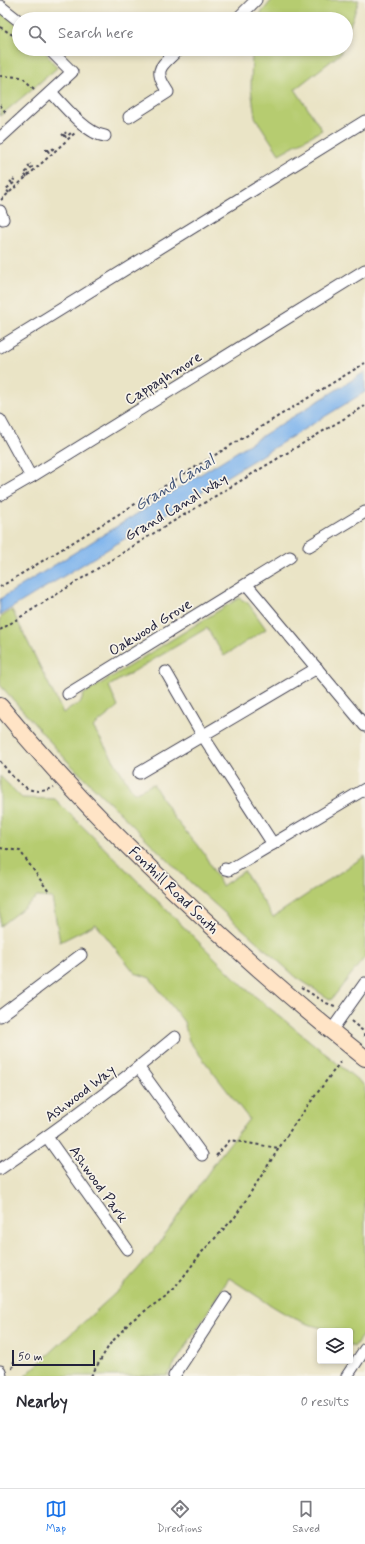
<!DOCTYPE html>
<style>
:root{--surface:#fff;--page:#f2f2f3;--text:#2b2b33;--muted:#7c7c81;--line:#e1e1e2;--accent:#1a73e8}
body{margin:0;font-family:Mynerve,sans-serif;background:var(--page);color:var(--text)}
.controls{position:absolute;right:12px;bottom:12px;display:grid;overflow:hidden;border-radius:4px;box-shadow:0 2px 6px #0003}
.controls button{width:36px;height:36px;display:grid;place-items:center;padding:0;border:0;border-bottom:1px solid var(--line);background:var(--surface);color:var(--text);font:20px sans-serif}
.scale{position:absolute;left:12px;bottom:10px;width:83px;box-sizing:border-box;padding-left:4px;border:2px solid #22223b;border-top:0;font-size:11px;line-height:14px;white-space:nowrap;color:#22223b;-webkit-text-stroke:3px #f7f3e8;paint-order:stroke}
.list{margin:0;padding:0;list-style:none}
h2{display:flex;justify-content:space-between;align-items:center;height:52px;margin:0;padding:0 16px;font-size:17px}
h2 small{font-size:13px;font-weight:400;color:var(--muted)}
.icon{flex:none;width:22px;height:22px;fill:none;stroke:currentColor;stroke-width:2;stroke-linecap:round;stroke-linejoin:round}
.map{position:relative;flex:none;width:365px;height:1376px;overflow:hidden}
.search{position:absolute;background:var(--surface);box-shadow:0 2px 6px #0003;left:12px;right:12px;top:12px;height:44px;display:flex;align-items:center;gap:10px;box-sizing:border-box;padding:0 14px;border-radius:22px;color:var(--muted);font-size:15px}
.sheet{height:112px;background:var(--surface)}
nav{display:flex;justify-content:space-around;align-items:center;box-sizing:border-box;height:56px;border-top:1px solid var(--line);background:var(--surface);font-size:11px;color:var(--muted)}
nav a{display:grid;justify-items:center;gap:2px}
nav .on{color:var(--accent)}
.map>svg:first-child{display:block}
.green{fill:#b6cc70;stroke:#6c7756}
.water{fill:#7eb4ed;stroke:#506b94}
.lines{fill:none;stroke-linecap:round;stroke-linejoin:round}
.minor-casing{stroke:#403f50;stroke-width:13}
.secondary-casing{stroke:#403f50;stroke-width:18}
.path{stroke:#403f50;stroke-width:2;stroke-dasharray:3 3;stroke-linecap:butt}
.minor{stroke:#fff;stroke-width:11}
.secondary{stroke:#ffe4c6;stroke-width:16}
.labels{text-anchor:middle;stroke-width:3.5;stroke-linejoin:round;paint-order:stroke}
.street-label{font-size:15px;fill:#22223b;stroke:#f7f3e8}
.water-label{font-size:16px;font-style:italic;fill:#425579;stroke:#f7f3e8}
</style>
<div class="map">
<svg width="365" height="1376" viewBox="0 0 365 1376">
<rect width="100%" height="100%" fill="#f7f3e8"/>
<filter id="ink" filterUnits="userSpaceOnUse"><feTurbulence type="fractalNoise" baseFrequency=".025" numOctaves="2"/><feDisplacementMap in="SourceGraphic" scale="8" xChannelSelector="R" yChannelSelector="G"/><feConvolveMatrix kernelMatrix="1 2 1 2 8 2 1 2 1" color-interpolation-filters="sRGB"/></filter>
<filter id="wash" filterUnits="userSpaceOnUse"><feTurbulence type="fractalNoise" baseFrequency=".012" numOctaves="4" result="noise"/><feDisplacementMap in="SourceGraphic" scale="16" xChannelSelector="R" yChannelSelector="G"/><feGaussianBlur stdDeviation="0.9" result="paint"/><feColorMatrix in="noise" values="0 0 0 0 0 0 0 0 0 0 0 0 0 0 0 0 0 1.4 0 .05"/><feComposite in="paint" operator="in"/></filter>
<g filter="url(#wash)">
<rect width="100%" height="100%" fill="#eae4c6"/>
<g class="green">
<path d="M 272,0 L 359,0 L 346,37 L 346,19 L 256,19 Z"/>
<path d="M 0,11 L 19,26 L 19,49 L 43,49 L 57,68 L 0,116 Z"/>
<path d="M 252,49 L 342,49 L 340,54 L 295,89 L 322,130 L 279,154 L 255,117 L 251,88 Z"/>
<path d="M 239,598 L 248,603 L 266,629 L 224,656 L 207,628 L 109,686 L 118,707 L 93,727 L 134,793 L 153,784 L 175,819 L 203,852 L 222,886 L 244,871 L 273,917 L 365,856 L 365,957 L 331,1000 L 296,977 L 190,882 L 69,763 L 0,685 L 0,618 L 12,610 L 63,713 L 81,702 L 84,694 Z"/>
<path d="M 0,776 L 22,798 L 55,799 L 245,988 L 365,1086 L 365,1332 L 354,1347 L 350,1345 L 350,1331 C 299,1331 270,1303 229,1278 L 167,1376 L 25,1376 L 122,1287 L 153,1252 L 219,1157 L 249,1119 L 189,1041 L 184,1022 L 150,978 L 135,973 L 96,924 L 60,942 L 52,898 L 37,897 L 0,926 Z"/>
</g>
<path class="water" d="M 365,372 L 365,392 L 0,615 L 0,599 Z"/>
</g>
<g filter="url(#ink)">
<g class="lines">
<defs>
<g id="minor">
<path d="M 0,6 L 19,21"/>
<path d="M 237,19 L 256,0"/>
<path d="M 51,92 C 63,105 87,134 105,136"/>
<path d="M 129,117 L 168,92 C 152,68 161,67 179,49"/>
<path d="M 0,138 L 72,72 L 49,49"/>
<path d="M 0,211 L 3,219"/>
<path d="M 0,347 L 365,121"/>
<path d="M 0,420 L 31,477 L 365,270"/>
<path d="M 0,495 L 31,477"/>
<path d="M 309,546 L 365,512"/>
<path d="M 247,585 L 365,726"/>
<path d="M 166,672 L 203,736 L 273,844"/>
<path d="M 68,694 L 290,557"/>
<path d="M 139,773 L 317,668"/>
<path d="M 225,869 L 229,870 L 365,789"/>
<path d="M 0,1016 L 81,955"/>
<path d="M 331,1031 L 365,983"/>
<path d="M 139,1068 L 202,1155"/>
<path d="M 47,1137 L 127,1249"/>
<path d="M 0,1169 C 60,1128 119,1084 175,1037"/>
<path d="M 0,1371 L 1,1376"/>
<path d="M 174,1376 L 226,1297"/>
<path d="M 347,1376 L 365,1349"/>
</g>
<path id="secondary" d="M 0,706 C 58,777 122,843 189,905 C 246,959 304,1010 365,1058"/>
</defs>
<use href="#minor" class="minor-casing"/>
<use href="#secondary" class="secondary-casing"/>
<g class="path">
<path d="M 0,27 L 19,39"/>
<path d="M 0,76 L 22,77 L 34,89"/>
<path d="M 0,105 L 7,114"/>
<path d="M 62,134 L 64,136 L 66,134 L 65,132"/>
<path d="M 64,135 L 66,137 L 71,133 L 73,135"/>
<path d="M 45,150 L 47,150 L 48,147"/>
<path d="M 47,150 L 49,152 L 54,148 L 56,151"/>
<path d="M 28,165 L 29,167 L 31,165 L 30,164"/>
<path d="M 27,177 L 24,174 L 32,167 L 30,166"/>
<path d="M 10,181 L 12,183 L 14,180 L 13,179"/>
<path d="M 9,193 L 6,189 L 14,183 L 13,182"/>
<path d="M 1,200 L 76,132"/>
<path d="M 0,587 L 365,363"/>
<path d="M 0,630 L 154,533 L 365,406"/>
<path d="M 0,761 C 14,779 29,800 54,787"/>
<path d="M 0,848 L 20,851 L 49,892"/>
<path d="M 301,987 L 326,1003 L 335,1006"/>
<path d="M 351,1021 L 363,1031 L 365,1037"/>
<path d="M 216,1156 L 230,1140 L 278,1148"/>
<path d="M 12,1369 L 14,1361"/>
<path d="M 91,1376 L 110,1344 L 131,1321 L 166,1296 L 175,1288 L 202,1252 L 235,1217 L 295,1123 L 341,1061"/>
</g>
<use href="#minor" class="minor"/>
<use href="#secondary" class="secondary"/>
</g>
</g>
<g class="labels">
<g class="street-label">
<text transform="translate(163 378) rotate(-32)" y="5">Cappaghmore</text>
<text transform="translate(176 507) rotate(-31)" y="5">Grand Canal Way</text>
<text transform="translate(150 627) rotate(-32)" y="5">Oakwood Grove</text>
<text transform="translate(174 890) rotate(44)" y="5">Fonthill Road South</text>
<text transform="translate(80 1093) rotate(-37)" y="5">Ashwood Way</text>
<text transform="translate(99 1184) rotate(55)" y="5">Ashwood Park</text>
</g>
<g class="water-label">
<text transform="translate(174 482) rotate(-32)" y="6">Grand Canal</text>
</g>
</g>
</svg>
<div class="controls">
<button><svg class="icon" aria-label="layers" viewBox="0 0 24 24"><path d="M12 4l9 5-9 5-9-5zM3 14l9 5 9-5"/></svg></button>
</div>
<div class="scale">50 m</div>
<div class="search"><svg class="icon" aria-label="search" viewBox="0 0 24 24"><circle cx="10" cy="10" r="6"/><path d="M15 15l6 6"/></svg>Search here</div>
</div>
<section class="sheet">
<h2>Nearby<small>0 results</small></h2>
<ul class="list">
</ul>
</section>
<nav>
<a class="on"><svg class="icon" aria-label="map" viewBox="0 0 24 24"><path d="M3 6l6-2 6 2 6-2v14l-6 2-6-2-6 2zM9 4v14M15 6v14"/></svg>Map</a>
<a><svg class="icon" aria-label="directions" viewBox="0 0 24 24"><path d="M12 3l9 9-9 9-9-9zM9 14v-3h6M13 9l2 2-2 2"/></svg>Directions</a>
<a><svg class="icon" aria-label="saved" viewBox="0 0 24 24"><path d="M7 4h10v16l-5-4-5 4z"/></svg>Saved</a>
</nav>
